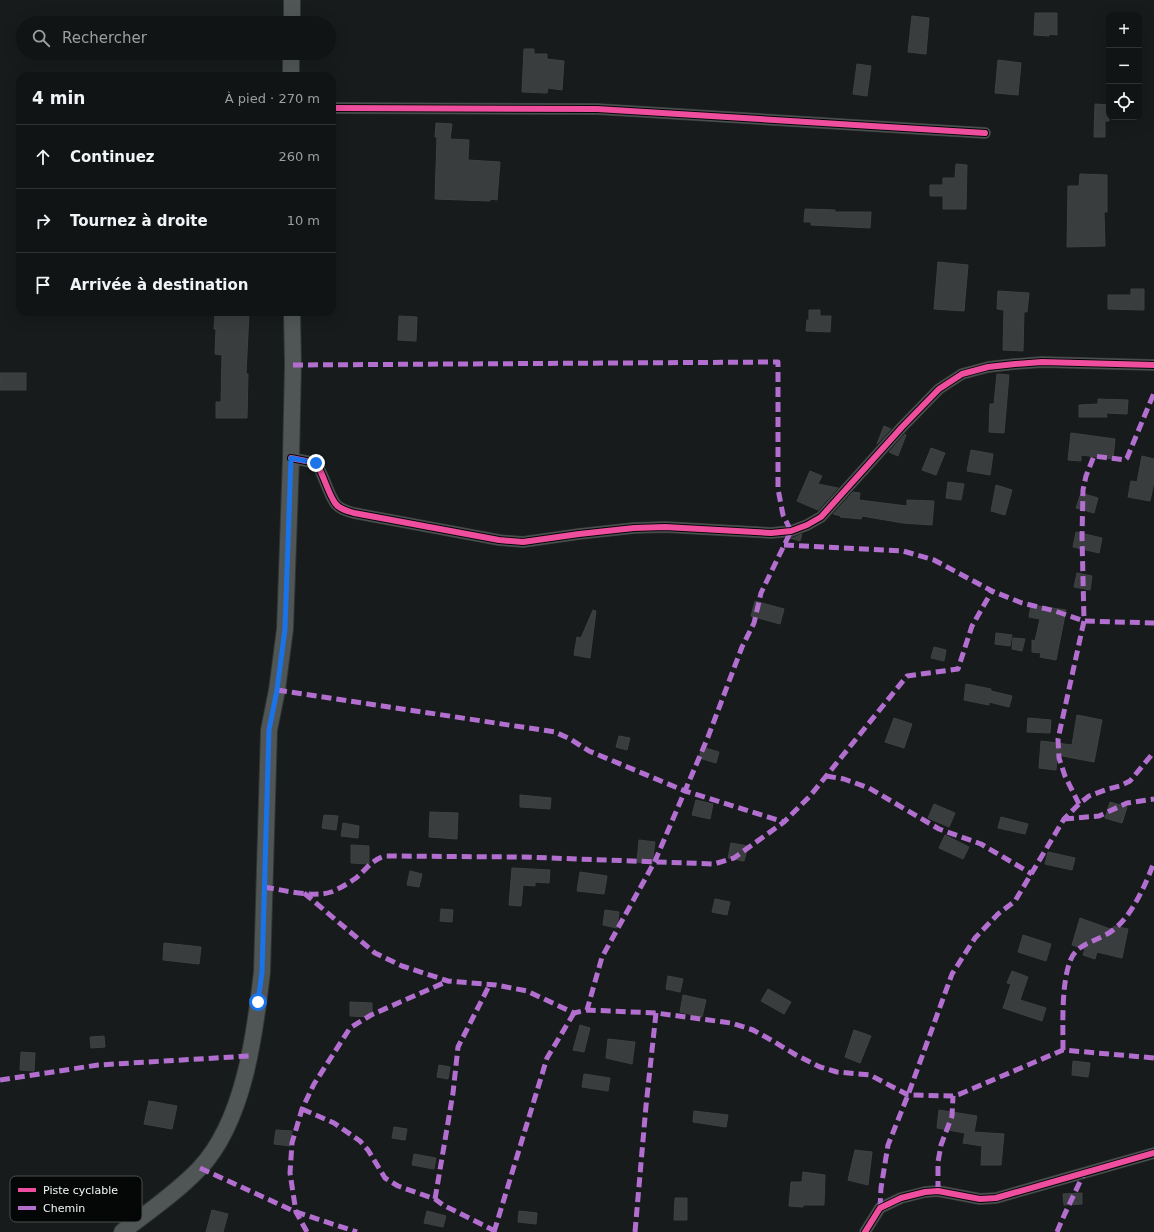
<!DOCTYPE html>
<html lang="fr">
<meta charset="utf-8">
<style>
:root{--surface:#111414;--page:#1e2122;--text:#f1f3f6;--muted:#9c9ea0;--line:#303334}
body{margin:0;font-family:"DejaVu Sans",sans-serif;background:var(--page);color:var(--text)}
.controls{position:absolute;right:12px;top:12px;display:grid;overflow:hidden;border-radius:8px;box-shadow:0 4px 16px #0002}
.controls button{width:36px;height:36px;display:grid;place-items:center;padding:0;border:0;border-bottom:1px solid var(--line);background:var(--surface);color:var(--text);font:20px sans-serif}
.stop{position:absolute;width:12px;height:12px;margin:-9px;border:3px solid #1a73e8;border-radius:50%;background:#fff}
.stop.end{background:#1a73e8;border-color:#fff;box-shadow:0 1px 4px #0008}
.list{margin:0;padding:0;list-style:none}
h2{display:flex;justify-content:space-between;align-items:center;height:52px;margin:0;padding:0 16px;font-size:17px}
h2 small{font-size:13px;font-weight:400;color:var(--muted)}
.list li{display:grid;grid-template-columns:26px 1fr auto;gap:12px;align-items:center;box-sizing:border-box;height:64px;padding:0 16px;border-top:1px solid var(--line)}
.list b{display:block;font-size:15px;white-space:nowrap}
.list em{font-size:13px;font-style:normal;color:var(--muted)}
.icon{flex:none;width:22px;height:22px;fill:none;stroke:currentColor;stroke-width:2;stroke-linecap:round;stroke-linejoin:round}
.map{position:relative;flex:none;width:1154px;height:1232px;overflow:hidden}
.search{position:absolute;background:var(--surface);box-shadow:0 4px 16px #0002;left:16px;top:16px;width:320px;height:44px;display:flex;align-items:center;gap:10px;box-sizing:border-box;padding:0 14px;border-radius:22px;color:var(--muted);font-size:15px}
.panel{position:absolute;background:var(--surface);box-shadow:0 4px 16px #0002;left:16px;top:72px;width:320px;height:244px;border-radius:12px}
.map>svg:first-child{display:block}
.building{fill:#393d3d;stroke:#3e4242}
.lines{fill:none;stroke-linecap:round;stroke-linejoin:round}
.minor-casing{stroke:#313434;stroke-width:12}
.secondary-casing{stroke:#313434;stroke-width:18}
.minor{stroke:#4c4f4f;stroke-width:11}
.secondary{stroke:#505656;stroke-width:16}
.quiet{stroke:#b36fd0;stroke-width:5;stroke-dasharray:10 5;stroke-linecap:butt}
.cycleway-casing{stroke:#040706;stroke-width:8}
.cycleway{stroke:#ef4d9e;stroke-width:6}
.route{stroke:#1a73e8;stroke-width:5}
.key{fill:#040706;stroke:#4b4f4e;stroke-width:1}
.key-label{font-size:11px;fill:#f1f6f6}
</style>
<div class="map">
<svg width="1154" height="1232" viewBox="0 0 1154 1232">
<rect width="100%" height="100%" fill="#171b1b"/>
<g class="building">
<path d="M 1035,13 L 1057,13 L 1057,35 L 1049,34 L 1049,36 L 1034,35 Z"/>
<path d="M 912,16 L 929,18 L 926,54 L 908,52 Z"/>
<path d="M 524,49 L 534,49 L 534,54 L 547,54 L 547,59 L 564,61 L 562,90 L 548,88 L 547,93 L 522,92 Z"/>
<path d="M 998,60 L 1021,63 L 1018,95 L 995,93 Z"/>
<path d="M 857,64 L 871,66 L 867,96 L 853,94 Z"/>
<path d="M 1095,104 L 1109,105 L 1109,121 L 1105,121 L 1105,137 L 1094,137 Z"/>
<path d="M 436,123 L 452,124 L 450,139 L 469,140 L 468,160 L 500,162 L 497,200 L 490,199 L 490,201 L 435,199 L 437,137 L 435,137 Z"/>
<path d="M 956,164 L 967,165 L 966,209 L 943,209 L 943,196 L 930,196 L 930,185 L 943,185 L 943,178 L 955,178 Z"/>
<path d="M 1080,174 L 1107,175 L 1107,212 L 1104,212 L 1105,246 L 1067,247 L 1068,186 L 1079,186 Z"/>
<path d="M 805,209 L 835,210 L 835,212 L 871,212 L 870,228 L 811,225 L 811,222 L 804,222 Z"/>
<path d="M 938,262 L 968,265 L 964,311 L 934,309 Z"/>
<path d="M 1131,289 L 1144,289 L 1144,310 L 1108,309 L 1108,295 L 1131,295 Z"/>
<path d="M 998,291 L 1029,293 L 1027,312 L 1024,312 L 1023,351 L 1003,350 L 1004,310 L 997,309 Z"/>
<path d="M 809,310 L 820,310 L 820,316 L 831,316 L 830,332 L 806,331 L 807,320 L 809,320 Z"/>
<path d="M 230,312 L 249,313 L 246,374 L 248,374 L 247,418 L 216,418 L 216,402 L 221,402 L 222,355 L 215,354 L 216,329 L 214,329 L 215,313 L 230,314 Z"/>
<path d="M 399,316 L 417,317 L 416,341 L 398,340 Z"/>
<rect x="0" y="373" width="26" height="17"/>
<path d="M 997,374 L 1009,375 L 1004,433 L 989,432 L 990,404 L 994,404 Z"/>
<path d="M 1098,399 L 1128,400 L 1127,414 L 1106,413 L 1107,417 L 1079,417 L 1079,405 L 1098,404 Z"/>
<path d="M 884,426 L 891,429 L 877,444 Z"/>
<path d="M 1071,433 L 1115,439 L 1113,459 L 1081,455 L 1081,461 L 1068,460 Z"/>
<path d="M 905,434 L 906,435 L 898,456 L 889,452 Z"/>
<path d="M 931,448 L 945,453 L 936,475 L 922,470 Z"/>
<path d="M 971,450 L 993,454 L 990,475 L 967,471 Z"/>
<path d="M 1142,456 L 1154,459 L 1154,482 L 1150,501 L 1128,497 L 1131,481 L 1137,482 Z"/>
<path d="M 810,471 L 822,476 L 818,484 L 838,488 L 818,510 L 797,501 Z"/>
<path d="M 948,482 L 964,484 L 961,500 L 946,498 Z"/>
<path d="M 996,485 L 1012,490 L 1005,515 L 991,511 Z"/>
<path d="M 853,492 L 860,493 L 859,500 L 907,506 L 907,500 L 934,501 L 932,525 L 903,523 L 862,516 L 861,519 L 840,517 L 841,516 L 833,514 Z"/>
<path d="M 1081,493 L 1098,498 L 1094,513 L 1076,508 Z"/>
<path d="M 1076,532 L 1102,538 L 1099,553 L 1073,547 Z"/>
<path d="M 802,534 L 800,541 L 790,538 L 793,538 Z"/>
<path d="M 1077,573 L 1092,576 L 1090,590 L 1074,587 Z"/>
<path d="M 755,601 L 784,609 L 780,624 L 751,616 Z"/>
<path d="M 1031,605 L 1066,610 L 1056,660 L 1040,657 L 1041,653 L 1032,652 L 1032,640 L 1035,641 L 1040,619 L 1029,617 Z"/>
<path d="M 593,610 L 596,611 L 590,658 L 574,655 L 577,637 L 581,638 Z"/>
<path d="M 996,633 L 1012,635 L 1010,646 L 995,644 Z"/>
<path d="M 1013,638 L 1025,639 L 1022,651 L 1012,649 Z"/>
<path d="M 934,647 L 946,650 L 944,661 L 931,658 Z"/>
<path d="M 966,684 L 991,689 L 991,691 L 1012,696 L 1009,707 L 989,702 L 989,705 L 964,700 Z"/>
<path d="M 1077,715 L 1102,720 L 1094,762 L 1057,755 L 1056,770 L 1039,768 L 1041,741 L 1072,745 Z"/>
<path d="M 894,718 L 912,724 L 904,748 L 885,742 Z"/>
<path d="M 1028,718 L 1051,720 L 1050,733 L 1027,732 Z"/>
<path d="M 619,736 L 630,738 L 627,750 L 616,747 Z"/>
<path d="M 702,747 L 719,752 L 716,763 L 699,758 Z"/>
<path d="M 520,795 L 551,798 L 550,809 L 520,807 Z"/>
<path d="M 696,800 L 713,804 L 710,819 L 692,815 Z"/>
<path d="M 1110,802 L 1127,807 L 1122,823 L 1105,818 Z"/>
<path d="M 934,804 L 955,813 L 949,827 L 928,818 Z"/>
<path d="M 430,812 L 458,813 L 457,839 L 429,837 Z"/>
<path d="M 324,815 L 338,816 L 336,830 L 322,828 Z"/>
<path d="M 1001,817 L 1028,824 L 1025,834 L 998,828 Z"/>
<path d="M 343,823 L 359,826 L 358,838 L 341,836 Z"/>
<path d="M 945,835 L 969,847 L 963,859 L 939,848 Z"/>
<path d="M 639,840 L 655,842 L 652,864 L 637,862 Z"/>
<path d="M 731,843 L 748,846 L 744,861 L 728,858 Z"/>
<path d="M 351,845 L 369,846 L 369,864 L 351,863 Z"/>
<path d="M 1048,852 L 1075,858 L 1072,870 L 1045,864 Z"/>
<path d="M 512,868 L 550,870 L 549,883 L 535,882 L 535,886 L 523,885 L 521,906 L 509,905 Z"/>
<path d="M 410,871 L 422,874 L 419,887 L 407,885 Z"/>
<path d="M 580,872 L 607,876 L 604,894 L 577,891 Z"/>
<path d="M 715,899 L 730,902 L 727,915 L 712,912 Z"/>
<path d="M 441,909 L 453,910 L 452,922 L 440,921 Z"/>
<path d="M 605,910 L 619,912 L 617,928 L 603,925 Z"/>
<path d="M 1080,918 L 1113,930 L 1114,926 L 1128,929 L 1122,958 L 1097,952 L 1095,959 L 1083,955 L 1085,949 L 1072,945 Z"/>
<path d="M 1023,935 L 1051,944 L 1046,961 L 1018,952 Z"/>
<path d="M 164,943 L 201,947 L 199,964 L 163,960 Z"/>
<path d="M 1012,971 L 1028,977 L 1020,1000 L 1046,1008 L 1042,1021 L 1003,1008 L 1011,984 L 1007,983 Z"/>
<path d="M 668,976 L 683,979 L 680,992 L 666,989 Z"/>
<path d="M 768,989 L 791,1002 L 784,1014 L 761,1001 Z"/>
<path d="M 683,995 L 706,1000 L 702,1017 L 680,1012 Z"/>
<path d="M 350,1002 L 372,1003 L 372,1017 L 350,1016 Z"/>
<path d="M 580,1025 L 590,1028 L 584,1052 L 573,1050 Z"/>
<path d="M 854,1030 L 871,1036 L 860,1063 L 845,1057 Z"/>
<path d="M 104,1036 L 105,1047 L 91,1048 L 90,1037 Z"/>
<path d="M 608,1039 L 635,1042 L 632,1064 L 606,1058 Z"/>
<path d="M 21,1052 L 35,1053 L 34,1071 L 20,1070 Z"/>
<path d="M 1073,1061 L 1090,1063 L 1088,1077 L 1072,1075 Z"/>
<path d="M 439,1065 L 450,1067 L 448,1079 L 437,1077 Z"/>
<path d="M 584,1074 L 610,1078 L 608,1091 L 582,1087 Z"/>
<path d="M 149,1101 L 177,1106 L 172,1129 L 144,1124 Z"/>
<path d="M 939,1110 L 977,1116 L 974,1132 L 1004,1134 L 1001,1165 L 981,1165 L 982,1146 L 963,1143 L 965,1133 L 937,1128 Z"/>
<path d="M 694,1111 L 728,1115 L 726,1127 L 693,1122 Z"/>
<path d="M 394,1127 L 407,1129 L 405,1140 L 392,1138 Z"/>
<path d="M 276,1130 L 292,1131 L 290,1146 L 274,1144 Z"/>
<path d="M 855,1150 L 872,1152 L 868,1185 L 848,1180 Z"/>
<path d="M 414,1154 L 436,1158 L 434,1169 L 412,1165 Z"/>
<path d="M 803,1172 L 825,1175 L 824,1205 L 803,1205 L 803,1207 L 789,1206 L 791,1182 L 802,1182 Z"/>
<path d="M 1082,1193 L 1082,1204 L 1064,1205 L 1063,1194 Z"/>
<path d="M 675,1198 L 687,1198 L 687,1220 L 674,1220 Z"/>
<path d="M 212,1210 L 228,1214 L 223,1232 L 206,1232 Z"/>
<path d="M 427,1211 L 446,1216 L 443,1227 L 424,1223 Z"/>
<path d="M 519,1211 L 537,1213 L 536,1224 L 518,1222 Z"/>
</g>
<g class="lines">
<defs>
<g id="minor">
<path d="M 332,108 L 597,109 L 985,133"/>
<path d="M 291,458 L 316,463 C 324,475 327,491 335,503 C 339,509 347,511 354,513 L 499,540 L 523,542 L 579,534 L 634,528 L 665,527 L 771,533 L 791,531 L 807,525 L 821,517 L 902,427 L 939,389 L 962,374 L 988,367 L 1015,364 L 1042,362 L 1154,365"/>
<path d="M 865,1232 L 880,1208 L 901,1198 L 925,1192 L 938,1191 L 980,1199 L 996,1198 L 1154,1153"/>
</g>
<g id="secondary">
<path d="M 292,23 L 292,0"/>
<path d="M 291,76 L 291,53"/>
<path d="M 122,1232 C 148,1212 176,1193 199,1169 C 244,1122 255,1034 262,972 L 269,730 L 277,690 L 285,629 L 291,458 L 293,365 L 292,312"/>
</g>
</defs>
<use href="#minor" class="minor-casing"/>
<use href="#secondary" class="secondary-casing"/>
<use href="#minor" class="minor"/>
<use href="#secondary" class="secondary"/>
<g class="quiet">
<path d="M 293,365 L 778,362 L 778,489 L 783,515 L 791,531 L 761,593 L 754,623 L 742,647 L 708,737 L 655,861 L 602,957 L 587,1010"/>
<path d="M 784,545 L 903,551 L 934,560 L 992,591 L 1022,603 L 1055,611 L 1084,621 L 1154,623"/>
<path d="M 277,690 L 555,732 L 570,739 L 589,751 L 685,791 L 784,822"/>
<path d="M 826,776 L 844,779 L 869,788 L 939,829 L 981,844 L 1032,874"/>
<path d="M 1079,804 L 1065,776 L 1059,758 L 1058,739 L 1084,621 L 1082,537 L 1083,490 L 1086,476 L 1094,456 L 1125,460 L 1127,458 L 1154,393"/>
<path d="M 1064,819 L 1099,816 L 1127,803 L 1154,799"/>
<path d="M 264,887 C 283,890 313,898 331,892 C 339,889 349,883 356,878 C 366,870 371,860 385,856 L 523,857 L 714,864 L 734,858 L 784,822 L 810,796 L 907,676 L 958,669 L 972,626 L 992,591"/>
<path d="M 304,893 L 375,953 L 402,966 L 448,981 L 496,985 L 527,991 L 574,1013 L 587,1010 L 656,1013 L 731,1023 L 753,1030 L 771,1040 L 796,1055 L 820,1067 L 837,1072 L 870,1075 L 908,1095 L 953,1096 L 960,1094 L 1063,1050 L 1154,1058"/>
<path d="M 1063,1050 C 1063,1025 1061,982 1071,959 C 1078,942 1100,941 1113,930 C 1132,916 1146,884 1154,862"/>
<path d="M 0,1080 L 98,1065 L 249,1056"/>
<path d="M 302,1109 L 334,1123 L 360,1141 L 368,1150 L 385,1178 L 398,1186 L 435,1199 L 443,1205 L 495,1231"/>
<path d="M 200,1168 L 296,1212 L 357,1232"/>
<path d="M 938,1191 L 938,1162 L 941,1145 L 952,1116 L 953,1096"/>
<path d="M 435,1199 L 453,1093 L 458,1047 L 490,984"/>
<path d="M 880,1208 L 881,1188 L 888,1145 L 908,1095 L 952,974 L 975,938 L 998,914 L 1015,901 L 1064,819 L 1079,804 L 1089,796 L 1108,789 L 1120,786 L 1130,781 L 1154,752"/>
<path d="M 307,1232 L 296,1212 L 290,1173 L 292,1143 L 302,1109 L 314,1084 L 350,1028 L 371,1015 L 448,981"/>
<path d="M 494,1232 L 547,1058 L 574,1013"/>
<path d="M 635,1232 L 646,1106 L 656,1013"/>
<path d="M 1057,1232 C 1065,1212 1075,1193 1084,1173"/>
</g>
<defs>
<g id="cycleway">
<path d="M 332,108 L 597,109 L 985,133"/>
<path d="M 291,458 L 316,463 C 324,475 327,491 335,503 C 339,509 347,511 354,513 L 499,540 L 523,542 L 579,534 L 634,528 L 665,527 L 771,533 L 791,531 L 807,525 L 821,517 L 902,427 L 939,389 L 962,374 L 988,367 L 1015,364 L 1042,362 L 1154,365"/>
<path d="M 865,1232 L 880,1208 L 901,1198 L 925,1192 L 938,1191 L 980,1199 L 996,1198 L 1154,1153"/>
</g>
</defs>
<use href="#cycleway" class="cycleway-casing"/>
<use href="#cycleway" class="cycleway"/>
</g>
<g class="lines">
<path class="route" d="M 258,1002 L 262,972 L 269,730 L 277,690 L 285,629 L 291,458 L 316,463"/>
</g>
<rect x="10" y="1176" width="132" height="46" rx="6" class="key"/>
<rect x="18" y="1188" width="18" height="4" fill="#ef4d9e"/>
<rect x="18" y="1206" width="18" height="4" fill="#b36fd0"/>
<g class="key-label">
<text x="43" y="1194">Piste cyclable</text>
<text x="43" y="1212">Chemin</text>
</g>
</svg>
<div class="controls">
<button>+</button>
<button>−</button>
<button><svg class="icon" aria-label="locate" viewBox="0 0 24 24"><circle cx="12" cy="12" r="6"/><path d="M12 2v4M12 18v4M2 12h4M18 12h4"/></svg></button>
</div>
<div class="stop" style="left:258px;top:1002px"></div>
<div class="stop end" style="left:316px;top:463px"></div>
<div class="search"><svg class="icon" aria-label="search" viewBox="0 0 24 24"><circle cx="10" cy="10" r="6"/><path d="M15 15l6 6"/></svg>Rechercher</div>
<section class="panel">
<h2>4 min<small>À pied · 270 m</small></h2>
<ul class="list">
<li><svg class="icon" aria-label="ahead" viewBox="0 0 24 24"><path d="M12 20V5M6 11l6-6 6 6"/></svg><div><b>Continuez</b></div><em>260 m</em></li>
<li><svg class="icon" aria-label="right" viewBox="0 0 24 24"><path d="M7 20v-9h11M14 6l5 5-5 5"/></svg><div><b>Tournez à droite</b></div><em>10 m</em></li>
<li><svg class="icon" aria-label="arrive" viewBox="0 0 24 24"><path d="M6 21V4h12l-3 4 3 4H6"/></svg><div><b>Arrivée à destination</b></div></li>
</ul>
</section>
</div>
